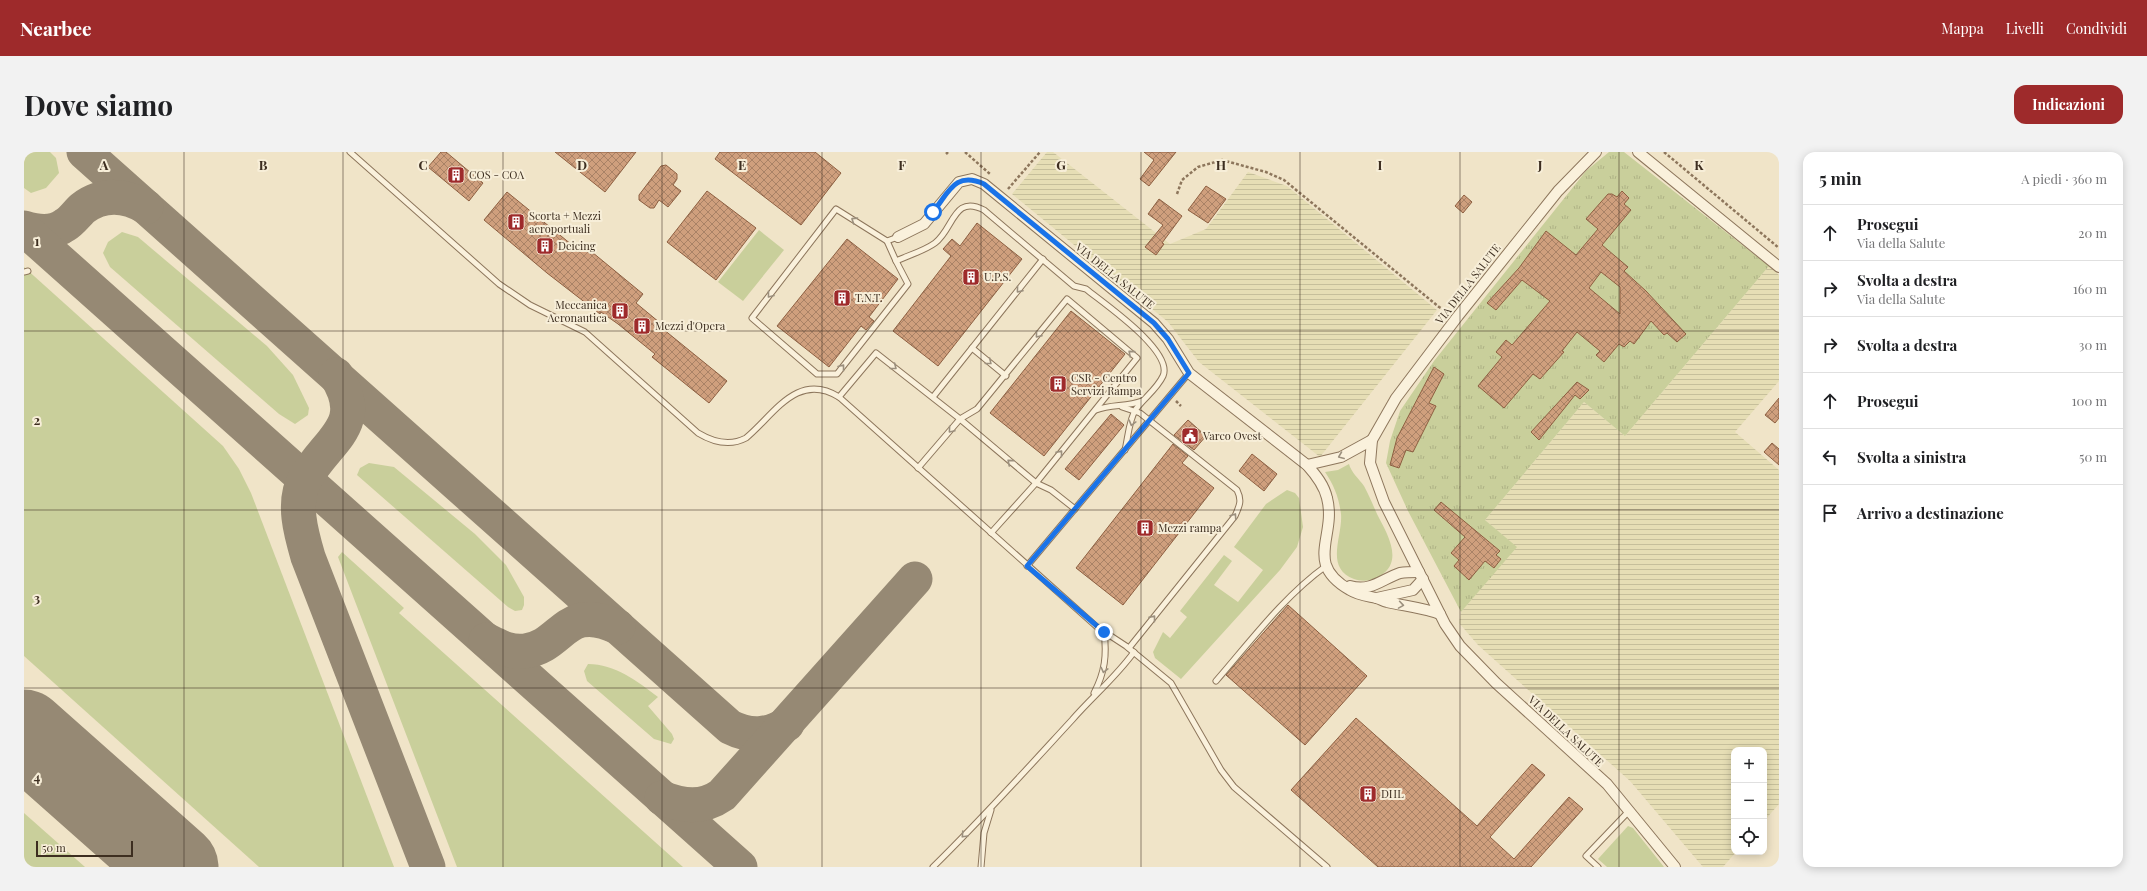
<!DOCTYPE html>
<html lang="it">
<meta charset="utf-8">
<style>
:root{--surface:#fff;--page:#f2f2f2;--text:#202124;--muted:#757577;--line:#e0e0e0;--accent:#9e2a2b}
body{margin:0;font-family:"Playfair Display",serif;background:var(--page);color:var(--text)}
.controls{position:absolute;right:12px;bottom:12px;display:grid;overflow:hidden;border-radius:8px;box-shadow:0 2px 10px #0003}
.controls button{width:36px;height:36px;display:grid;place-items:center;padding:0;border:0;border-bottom:1px solid var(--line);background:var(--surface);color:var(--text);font:20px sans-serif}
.scale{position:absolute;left:12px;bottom:10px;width:97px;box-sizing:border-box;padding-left:4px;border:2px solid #3d2e20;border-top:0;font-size:11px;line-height:14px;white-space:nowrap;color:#3d2e20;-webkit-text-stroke:3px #f7eed8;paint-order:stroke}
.stop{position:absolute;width:12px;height:12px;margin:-9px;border:3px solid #1a73e8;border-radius:50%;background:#fff}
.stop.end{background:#1a73e8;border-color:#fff;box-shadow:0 1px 4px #0008}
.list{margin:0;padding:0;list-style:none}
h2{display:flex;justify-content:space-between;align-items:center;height:52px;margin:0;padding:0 16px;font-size:17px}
h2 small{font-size:13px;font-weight:400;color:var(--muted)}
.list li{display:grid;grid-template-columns:26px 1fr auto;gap:12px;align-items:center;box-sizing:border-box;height:56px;padding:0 16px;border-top:1px solid var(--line)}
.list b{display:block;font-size:15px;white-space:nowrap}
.list p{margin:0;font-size:13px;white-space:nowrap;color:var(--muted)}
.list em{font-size:13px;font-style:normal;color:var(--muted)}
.icon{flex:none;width:22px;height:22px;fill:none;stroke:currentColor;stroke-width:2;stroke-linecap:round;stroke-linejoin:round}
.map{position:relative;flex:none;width:1755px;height:715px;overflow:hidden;border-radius:12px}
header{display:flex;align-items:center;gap:24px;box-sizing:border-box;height:56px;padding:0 20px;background:var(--accent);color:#fff}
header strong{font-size:19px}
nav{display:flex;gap:22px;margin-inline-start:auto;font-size:14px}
.intro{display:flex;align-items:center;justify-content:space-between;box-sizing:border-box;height:96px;padding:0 24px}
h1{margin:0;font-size:28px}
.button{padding:10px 18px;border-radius:12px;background:var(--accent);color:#fff;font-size:14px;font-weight:700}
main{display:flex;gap:24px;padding:0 24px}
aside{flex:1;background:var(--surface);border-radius:12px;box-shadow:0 2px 10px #0003}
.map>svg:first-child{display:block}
.farmland{fill:url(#farmland-rules)}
.grass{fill:#c9cf9b}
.park{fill:url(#park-tufts)}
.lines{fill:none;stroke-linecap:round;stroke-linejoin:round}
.taxiway{stroke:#968974;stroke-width:35}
.runway{stroke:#968974;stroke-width:87}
.building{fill:url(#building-cross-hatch);stroke:#8d5f41;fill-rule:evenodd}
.lane-casing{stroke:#8d765c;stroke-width:7}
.street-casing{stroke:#8d765c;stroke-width:12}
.path{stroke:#8d765c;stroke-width:2.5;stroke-dasharray:3 2;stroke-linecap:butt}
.lane{stroke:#faf1dc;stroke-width:5}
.street{stroke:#faf1dc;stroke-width:10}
.oneway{stroke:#9c907e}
.route{stroke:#1a73e8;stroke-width:5}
.grid{fill:none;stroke:#3d2e20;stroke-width:1;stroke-opacity:0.55}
.labels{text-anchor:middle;stroke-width:4;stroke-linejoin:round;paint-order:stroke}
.poi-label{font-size:11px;fill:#3d2e20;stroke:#f7eed8;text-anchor:start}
.street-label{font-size:11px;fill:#3d2e20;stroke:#f7eed8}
.grid-label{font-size:13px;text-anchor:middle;font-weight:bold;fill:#3d2e20;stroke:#f7eed8;stroke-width:4;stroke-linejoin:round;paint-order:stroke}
</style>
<header>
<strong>Nearbee</strong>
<nav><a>Mappa</a><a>Livelli</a><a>Condividi</a></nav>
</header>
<div class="intro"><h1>Dove siamo</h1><a class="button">Indicazioni</a></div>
<main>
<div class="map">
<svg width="1755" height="715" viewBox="0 0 1755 715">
<defs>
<pattern id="farmland-rules" width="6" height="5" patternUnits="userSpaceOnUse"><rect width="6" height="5" fill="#e6deb5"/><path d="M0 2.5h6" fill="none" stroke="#c6bf9b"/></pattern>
<pattern id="park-tufts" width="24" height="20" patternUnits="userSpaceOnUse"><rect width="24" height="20" fill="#c9cf9b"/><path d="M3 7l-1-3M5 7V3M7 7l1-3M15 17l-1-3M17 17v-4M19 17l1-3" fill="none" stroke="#aeb285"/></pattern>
<pattern id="building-cross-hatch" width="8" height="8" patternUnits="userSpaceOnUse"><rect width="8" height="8" fill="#cf9f7d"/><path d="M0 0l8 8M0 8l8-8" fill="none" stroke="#a98266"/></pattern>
</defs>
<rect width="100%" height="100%" fill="#f0e4c8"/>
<g class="farmland">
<path d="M 1023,0 L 1029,0 L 1146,92 L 1182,77 L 1224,20 L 1263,34 L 1413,158 L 1296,305 L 1175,210 L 1144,170 L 988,42 Z"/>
<path d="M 1745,114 L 1755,123 L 1755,229 L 1711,280 L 1755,318 L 1755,652 L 1740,669 L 1740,598 L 1710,598 L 1710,700 L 1712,700 L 1699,715 L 1679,715 L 1606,629 L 1454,493 L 1435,471 L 1437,460 L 1492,395 L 1461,368 L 1560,250 L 1601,284 Z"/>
</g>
<g class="grass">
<path d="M 0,0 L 26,0 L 32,6 L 35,21 L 22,36 L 7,41 L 0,36 Z"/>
<path d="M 735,78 L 760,98 L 719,149 L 694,130 Z"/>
<path d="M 98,80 L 114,85 L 243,194 L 269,223 L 285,256 L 284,263 L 271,272 L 255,262 L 86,115 L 79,101 L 84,90 Z"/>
<path d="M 0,115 L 199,294 L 215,317 L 227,341 L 370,715 L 235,715 L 0,504 Z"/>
<path d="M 345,311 L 370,315 L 451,382 L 482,413 L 500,445 L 500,453 L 498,458 L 491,459 L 484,455 L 333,323 L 336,316 Z"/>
<path d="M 1325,312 C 1327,320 1335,327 1340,334 C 1345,343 1349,353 1353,362 C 1362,380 1381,409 1356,424 C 1347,429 1339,430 1330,427 C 1300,416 1319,384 1317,362 C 1315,346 1310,333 1301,320 L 1314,318 Z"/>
<path d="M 1263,338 L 1271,341 L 1275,346 L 1279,375 L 1273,395 L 1256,418 L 1157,527 L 1131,506 L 1129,500 L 1139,480 L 1146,486 L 1163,465 L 1156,459 L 1200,403 L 1208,409 L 1190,433 L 1214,450 L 1239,418 L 1210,395 L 1242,352 Z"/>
<path d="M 318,400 L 380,456 L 375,461 L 659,715 L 433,715 L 314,405 Z"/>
<path d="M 564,512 C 591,512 613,529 634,545 L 624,554 L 648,582 L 650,587 L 647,592 L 630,587 L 563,529 L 560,519 Z"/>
<path d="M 0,661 L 61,715 L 0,715 Z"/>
<path d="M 1604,674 L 1609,676 L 1640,715 L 1583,715 L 1574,707 Z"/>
</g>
<path class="park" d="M 1585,0 L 1600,0 L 1745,114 L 1601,284 L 1560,250 L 1461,368 L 1493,395 L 1437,460 L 1384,359 L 1362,311 L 1366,289 L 1376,259 L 1410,209 L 1562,19 Z"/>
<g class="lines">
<g class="taxiway">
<path d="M 60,0 L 706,575 C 726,585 744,584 763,572"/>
<path d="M 0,76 C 13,80 29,82 41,73 C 48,69 53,61 59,56 C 79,41 102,43 122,55"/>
<path d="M 0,77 L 716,715"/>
<path d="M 312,223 C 344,274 303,287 281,327 C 268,350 277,381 284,405 L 404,715"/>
<path d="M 462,488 C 474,494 486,501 501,499 C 540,494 540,450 594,475"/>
<path d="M 638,646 C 659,654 678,657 698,643 L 891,427"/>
</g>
<path class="runway" d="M 0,581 L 151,715"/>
</g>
<g class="building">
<path d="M 417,0 L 422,0 L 459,31 L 445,49 L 404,15 Z"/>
<path d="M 531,0 L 612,0 L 581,40 Z"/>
<path d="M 696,0 L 791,0 L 817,21 L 777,73 L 691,7 Z"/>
<path d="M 1120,0 L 1152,0 L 1125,34 L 1116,27 L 1130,8 Z"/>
<path d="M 642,13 L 653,22 L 653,27 L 649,33 L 657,39 L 644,55 L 635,48 L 630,56 L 626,56 L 615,48 L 615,43 L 637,14 Z"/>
<path d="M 1182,34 L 1202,47 L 1184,71 L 1164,58 Z"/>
<path d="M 683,39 L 732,76 L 692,128 L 643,90 Z"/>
<path d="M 1598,39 L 1605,46 L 1600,52 L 1607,58 L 1578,93 L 1604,115 L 1600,119 L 1622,139 L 1662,182 L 1653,190 L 1643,181 L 1640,183 L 1627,169 L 1610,192 L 1606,189 L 1600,195 L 1595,192 L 1580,210 L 1572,203 L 1576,199 L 1553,180 L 1538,199 L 1540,200 L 1516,227 L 1509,222 L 1480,256 L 1454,234 L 1478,205 L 1472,200 L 1482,188 L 1488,193 L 1526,149 L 1498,128 L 1472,158 L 1463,151 L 1495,116 L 1522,79 L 1552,103 L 1574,77 L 1562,67 L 1584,42 L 1588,42 L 1593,45 ZM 1577,120 L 1596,135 L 1596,162 L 1565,136 Z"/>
<path d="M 483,40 L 553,97 L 557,91 L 619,142 L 612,151 L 641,175 L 639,177 L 703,229 L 685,251 L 628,205 L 631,202 L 594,172 L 577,160 L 576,162 L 523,121 L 460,68 Z"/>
<path d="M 1440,43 L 1448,50 L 1439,61 L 1431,54 Z"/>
<path d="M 1135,47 L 1158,64 L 1138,91 L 1140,92 L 1132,103 L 1121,95 L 1139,73 L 1124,62 Z"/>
<path d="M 953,71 L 998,107 L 914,214 L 869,179 L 927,104 L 919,97 L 928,87 L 936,94 Z"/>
<path d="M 823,87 L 874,127 L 845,165 L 850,169 L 842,178 L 837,174 L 805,215 L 753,174 Z"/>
<path d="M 1047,159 L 1101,202 L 1020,304 L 966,261 Z"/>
<path d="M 1410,215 L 1420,222 L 1405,251 L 1412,254 L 1389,300 L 1382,298 L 1375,316 L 1366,313 L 1373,286 Z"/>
<path d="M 1553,230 L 1565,238 L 1556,247 L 1551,243 L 1515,288 L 1507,280 Z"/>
<path d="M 1755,246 L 1755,266 L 1751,271 L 1741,263 Z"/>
<path d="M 1087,262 L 1100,273 L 1055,328 L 1041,317 Z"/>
<path d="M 1164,268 L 1182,284 L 1170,298 L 1150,283 Z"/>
<path d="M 1748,291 L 1755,297 L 1755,313 L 1740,300 Z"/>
<path d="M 1149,292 L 1164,304 L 1158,311 L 1190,336 L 1099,453 L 1052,416 Z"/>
<path d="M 1228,302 L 1253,322 L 1240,339 L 1215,319 Z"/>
<path d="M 1417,350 L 1476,399 L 1472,403 L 1477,407 L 1470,416 L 1461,409 L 1445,428 L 1430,414 L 1435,408 L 1427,401 L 1441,385 L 1410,358 Z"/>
<path d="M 1264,453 L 1343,524 L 1281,593 L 1202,523 Z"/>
<path d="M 1332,566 L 1453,674 L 1508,612 L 1521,623 L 1466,685 L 1490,707 L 1545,645 L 1559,657 L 1507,715 L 1354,715 L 1267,638 Z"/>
</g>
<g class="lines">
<defs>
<g id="lane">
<path d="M 326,0 L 475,132 L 506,153 L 561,180 L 674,281 C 689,290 705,295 722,286 C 750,263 773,219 815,245 L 1073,475 L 1102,494 L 1147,531 L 1197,618 L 1210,635 L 1303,715"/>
<path d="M 874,85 L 863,89 L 872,109 C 885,103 900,99 911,91 C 930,77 929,42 960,58 L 1050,134 L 1062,137 C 1079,151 1150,199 1139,224 C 1133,237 1120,246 1112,257 C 1105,267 1104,286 1101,298"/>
<path d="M 863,89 L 812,57 L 728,166 L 793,222 L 813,222 L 884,132 L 872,109"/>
<path d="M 0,120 L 4,119"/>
<path d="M 948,196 L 982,224"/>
<path d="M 815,245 L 852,201 L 936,267 L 1012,331 L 1027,338 L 1051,357"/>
<path d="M 909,245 L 1019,107"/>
<path d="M 1098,255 L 1116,261 L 1213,338 C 1218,348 1216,353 1211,364 L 1105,496"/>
<path d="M 1072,258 C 1087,252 1103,255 1118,249"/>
<path d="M 894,316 L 936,267 L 953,257 L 1043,147 L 1113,206 L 1012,331 L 967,381"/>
<path d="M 1003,414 L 1165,221"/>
<path d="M 1192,529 C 1226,490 1259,445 1302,414"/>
<path d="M 1070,541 C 1081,520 1083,503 1080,480"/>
<path d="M 909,715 C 957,668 1002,618 1048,568 C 1068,545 1092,525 1110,500"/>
<path d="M 957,715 L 960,681 L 967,658"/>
<path d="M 1574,715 L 1562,704 L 1605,659"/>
</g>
<g id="street">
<path d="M 1572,0 L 1534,39 L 1434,164 L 1372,246 L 1348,288 L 1346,311 L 1360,350 L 1421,472 L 1436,494 L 1472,531 L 1583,632 L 1651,715"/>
<path d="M 1614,0 L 1755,115"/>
<path d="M 874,85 L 900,72 L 935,30 L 948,27 L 960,32 L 1130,171 L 1144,187 L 1165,221 L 1283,313 C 1292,323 1300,333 1303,346 C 1313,385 1279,411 1326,438 C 1334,443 1343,444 1352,446 C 1356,447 1359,449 1363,450 C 1381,454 1399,456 1416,462"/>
<path d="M 1283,313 L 1317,305 L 1348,288"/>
<path d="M 1326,434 C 1347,440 1358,427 1376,421 C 1382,420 1389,420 1395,420"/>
<path d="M 1353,446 L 1389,438 L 1399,427"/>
</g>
</defs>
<use href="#lane" class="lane-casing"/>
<use href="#street" class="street-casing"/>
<g class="path">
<path d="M 941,0 L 966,22"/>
<path d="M 1640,0 L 1755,96"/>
<path d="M 922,2 L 924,0"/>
<path d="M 984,37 L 1016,0"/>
<path d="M 1153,42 L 1158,28 L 1174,15 L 1198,8 L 1242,20 L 1260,28 L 1415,155 L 1424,160"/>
<path d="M 1152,249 L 1157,254"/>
</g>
<use href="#lane" class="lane"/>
<use href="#street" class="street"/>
</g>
<defs><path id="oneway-chevron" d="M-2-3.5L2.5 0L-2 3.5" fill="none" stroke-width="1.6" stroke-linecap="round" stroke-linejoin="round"/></defs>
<g class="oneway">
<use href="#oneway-chevron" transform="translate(830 68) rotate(-147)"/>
<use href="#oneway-chevron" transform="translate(995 138) rotate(129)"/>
<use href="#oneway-chevron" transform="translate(746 143) rotate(128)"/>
<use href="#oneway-chevron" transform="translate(1014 183) rotate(129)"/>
<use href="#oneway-chevron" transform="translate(1107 201) rotate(-140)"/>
<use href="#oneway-chevron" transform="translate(965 210) rotate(39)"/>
<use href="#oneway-chevron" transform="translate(818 215) rotate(-52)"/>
<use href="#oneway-chevron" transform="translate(870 215) rotate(38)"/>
<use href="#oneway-chevron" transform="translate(1108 271) rotate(105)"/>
<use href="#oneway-chevron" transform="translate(927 278) rotate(130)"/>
<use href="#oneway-chevron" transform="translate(1036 301) rotate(-51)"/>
<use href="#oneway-chevron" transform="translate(1317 304) rotate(158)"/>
<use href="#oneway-chevron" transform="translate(986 310) rotate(-140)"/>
<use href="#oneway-chevron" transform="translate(1210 364) rotate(-56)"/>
<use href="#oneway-chevron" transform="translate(1377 453) rotate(9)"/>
<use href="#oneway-chevron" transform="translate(1129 466) rotate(-51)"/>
<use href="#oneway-chevron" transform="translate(1080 518) rotate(104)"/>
<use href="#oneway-chevron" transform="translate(940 683) rotate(133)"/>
</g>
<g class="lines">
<path class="route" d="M 909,60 C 925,40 931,19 960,32 L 1130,171 L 1144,187 L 1165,221 L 1003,414 L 1080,480"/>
</g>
<path class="grid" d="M 160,0 L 160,715M 319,0 L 319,715M 479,0 L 479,715M 638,0 L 638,715M 798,0 L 798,715M 957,0 L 957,715M 1117,0 L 1117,715M 1276,0 L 1276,715M 1436,0 L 1436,715M 1595,0 L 1595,715M 0,179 L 1755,179M 0,358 L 1755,358M 0,536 L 1755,536"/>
<defs>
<symbol id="building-square" viewBox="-11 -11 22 22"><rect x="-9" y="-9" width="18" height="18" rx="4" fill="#9e2a2b" stroke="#f7eed8"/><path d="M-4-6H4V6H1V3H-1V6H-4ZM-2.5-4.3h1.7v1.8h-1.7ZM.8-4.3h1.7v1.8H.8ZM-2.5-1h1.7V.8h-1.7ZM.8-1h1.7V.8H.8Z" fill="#fff"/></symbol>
<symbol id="civic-square" viewBox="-11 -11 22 22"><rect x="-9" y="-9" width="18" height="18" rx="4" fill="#9e2a2b" stroke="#f7eed8"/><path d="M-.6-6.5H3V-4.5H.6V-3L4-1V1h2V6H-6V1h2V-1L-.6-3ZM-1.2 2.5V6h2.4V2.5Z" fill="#fff"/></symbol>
</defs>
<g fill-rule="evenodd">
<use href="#building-square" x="422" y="13" width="20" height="20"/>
<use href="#building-square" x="482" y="60" width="20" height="20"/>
<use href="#building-square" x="511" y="84" width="20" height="20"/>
<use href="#building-square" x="937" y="115" width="20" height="20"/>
<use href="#building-square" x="808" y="136" width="20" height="20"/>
<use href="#building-square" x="586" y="149" width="20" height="20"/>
<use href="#building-square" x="608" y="164" width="20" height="20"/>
<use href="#building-square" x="1024" y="222" width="20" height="20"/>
<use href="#civic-square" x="1156" y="274" width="20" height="20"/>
<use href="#building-square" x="1111" y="366" width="20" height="20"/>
<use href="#building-square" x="1334" y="632" width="20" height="20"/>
</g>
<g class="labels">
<g class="poi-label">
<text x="445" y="27">COS - COA</text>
<text x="505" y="68">Scorta + Mezzi<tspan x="505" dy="13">aeroportuali</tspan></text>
<text x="534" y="98">Deicing</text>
<text x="960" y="129">U.P.S.</text>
<text x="831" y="150">T.N.T.</text>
<text x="583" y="157" text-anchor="end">Meccanica<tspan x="583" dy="13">Aeronautica</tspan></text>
<text x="631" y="178">Mezzi d'Opera</text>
<text x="1047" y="230">CSR - Centro<tspan x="1047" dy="13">Servizi Rampa</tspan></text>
<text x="1179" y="288">Varco Ovest</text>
<text x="1134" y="380">Mezzi rampa</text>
<text x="1357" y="646">DHL</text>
</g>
<g class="street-label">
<text transform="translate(1091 124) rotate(39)" y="4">VIA DELLA SALUTE</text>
<text transform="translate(1444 132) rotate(-52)" y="4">VIA DELLA SALUTE</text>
<text transform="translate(1542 579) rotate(43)" y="4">VIA DELLA SALUTE</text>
</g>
</g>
<g class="grid-label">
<text x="80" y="18">A</text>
<text x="239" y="18">B</text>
<text x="399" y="18">C</text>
<text x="558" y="18">D</text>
<text x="718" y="18">E</text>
<text x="878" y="18">F</text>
<text x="1037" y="18">G</text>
<text x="1197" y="18">H</text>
<text x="1356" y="18">I</text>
<text x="1516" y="18">J</text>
<text x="1675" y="18">K</text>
<text x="13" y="94">1</text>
<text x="13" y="273">2</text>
<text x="13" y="451">3</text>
<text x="13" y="630">4</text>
</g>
</svg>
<div class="controls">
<button>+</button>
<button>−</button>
<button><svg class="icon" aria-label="locate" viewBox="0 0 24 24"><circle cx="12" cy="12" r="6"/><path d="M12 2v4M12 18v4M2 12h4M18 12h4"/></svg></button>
</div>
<div class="scale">50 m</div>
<div class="stop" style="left:909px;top:60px"></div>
<div class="stop end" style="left:1080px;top:480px"></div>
</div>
<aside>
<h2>5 min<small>A piedi · 360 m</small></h2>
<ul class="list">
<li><svg class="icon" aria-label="ahead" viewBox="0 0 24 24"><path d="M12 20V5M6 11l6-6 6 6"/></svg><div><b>Prosegui</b><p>Via della Salute</p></div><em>20 m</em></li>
<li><svg class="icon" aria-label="right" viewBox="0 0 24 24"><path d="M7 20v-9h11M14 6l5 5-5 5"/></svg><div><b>Svolta a destra</b><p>Via della Salute</p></div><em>160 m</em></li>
<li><svg class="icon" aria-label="right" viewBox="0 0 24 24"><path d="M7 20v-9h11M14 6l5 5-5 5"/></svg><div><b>Svolta a destra</b></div><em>30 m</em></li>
<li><svg class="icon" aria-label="ahead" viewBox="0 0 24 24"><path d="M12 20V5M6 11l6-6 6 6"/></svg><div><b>Prosegui</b></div><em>100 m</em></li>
<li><svg class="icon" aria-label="left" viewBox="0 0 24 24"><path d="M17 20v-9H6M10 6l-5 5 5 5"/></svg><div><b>Svolta a sinistra</b></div><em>50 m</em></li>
<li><svg class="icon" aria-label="arrive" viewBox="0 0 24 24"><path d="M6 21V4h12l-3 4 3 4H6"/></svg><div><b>Arrivo a destinazione</b></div></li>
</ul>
</aside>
</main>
